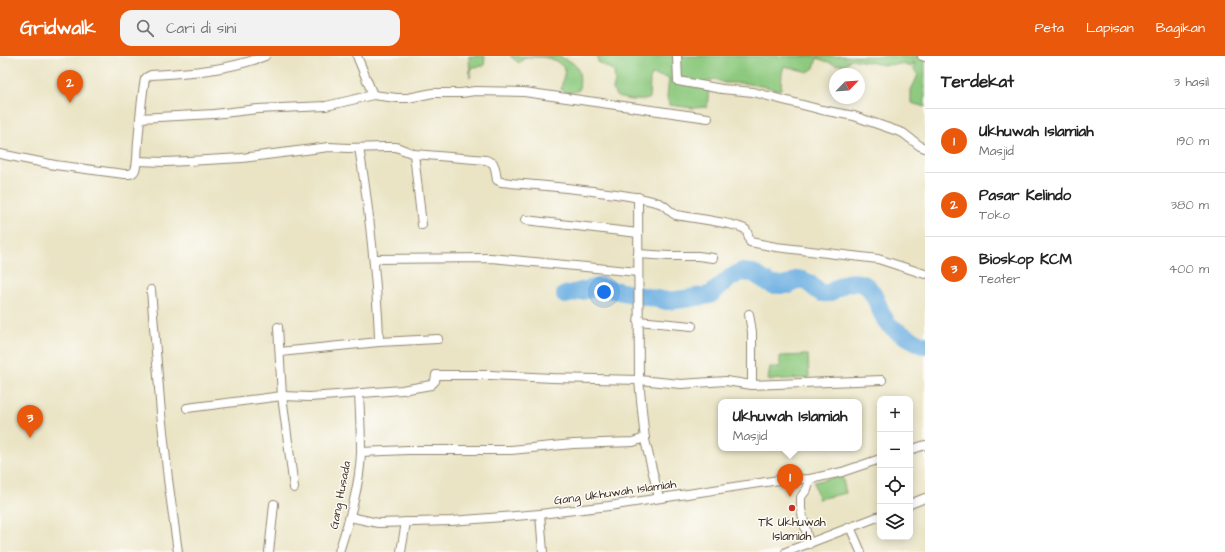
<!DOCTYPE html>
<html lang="id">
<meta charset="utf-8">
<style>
:root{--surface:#fff;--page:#f2f2f2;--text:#222;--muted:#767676;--line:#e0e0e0;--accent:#ea580c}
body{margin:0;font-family:"Architects Daughter",sans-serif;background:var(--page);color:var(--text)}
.controls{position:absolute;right:12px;bottom:12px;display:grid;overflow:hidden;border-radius:8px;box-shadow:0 2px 10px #0003}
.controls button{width:36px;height:36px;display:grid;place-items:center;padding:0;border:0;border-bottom:1px solid var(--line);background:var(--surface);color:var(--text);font:20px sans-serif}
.compass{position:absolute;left:829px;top:12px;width:36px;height:36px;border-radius:50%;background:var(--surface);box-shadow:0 2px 10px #0003;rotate:65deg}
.you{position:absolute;left:604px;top:236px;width:14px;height:14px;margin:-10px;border:3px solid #fff;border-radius:50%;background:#1a73e8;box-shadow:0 0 0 6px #1a73e833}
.badge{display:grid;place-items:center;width:26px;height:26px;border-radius:50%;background:var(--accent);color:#fff;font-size:13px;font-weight:700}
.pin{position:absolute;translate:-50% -33px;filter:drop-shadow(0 1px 2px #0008)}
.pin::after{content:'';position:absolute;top:21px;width:14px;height:12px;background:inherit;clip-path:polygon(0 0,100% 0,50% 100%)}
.popup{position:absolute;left:718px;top:343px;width:144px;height:52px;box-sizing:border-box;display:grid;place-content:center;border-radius:8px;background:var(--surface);filter:drop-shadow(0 1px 3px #0005);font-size:13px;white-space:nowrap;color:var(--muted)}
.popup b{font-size:15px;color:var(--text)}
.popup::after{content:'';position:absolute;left:50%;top:100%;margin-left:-8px;border:8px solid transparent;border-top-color:var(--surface)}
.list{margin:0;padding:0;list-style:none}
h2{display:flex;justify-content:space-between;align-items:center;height:52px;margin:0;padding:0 16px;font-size:17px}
h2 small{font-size:13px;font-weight:400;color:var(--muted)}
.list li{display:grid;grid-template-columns:26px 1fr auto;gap:12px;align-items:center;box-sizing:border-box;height:64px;padding:0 16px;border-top:1px solid var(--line)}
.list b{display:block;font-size:15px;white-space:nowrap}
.list p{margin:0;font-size:13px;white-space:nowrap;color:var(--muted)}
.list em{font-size:13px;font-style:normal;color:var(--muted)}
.icon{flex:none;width:22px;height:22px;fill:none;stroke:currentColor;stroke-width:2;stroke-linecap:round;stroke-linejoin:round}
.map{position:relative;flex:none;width:925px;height:496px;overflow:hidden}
header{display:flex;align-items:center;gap:24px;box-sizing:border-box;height:56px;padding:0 20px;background:var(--accent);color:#fff}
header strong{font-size:19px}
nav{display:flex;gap:22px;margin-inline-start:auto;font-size:14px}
.search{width:280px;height:36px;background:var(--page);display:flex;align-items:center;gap:10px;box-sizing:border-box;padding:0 14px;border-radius:12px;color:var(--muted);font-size:15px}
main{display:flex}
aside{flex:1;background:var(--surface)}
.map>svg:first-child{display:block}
.green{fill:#8dc97e;stroke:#647a4e}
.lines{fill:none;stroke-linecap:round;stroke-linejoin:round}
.river{stroke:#6cafe1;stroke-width:18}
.street-casing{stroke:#928772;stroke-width:10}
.street{stroke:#fff;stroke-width:8}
.poi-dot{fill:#c8321e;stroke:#fdfcf7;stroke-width:1.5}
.labels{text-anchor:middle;stroke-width:3;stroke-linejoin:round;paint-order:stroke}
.street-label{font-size:12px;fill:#3b2a1e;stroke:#fdfcf7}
.poi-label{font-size:12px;fill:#3b2a1e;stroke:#fdfcf7}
</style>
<header>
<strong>Gridwalk</strong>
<div class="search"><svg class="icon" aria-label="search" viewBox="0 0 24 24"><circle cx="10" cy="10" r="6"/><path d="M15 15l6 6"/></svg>Cari di sini</div>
<nav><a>Peta</a><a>Lapisan</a><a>Bagikan</a></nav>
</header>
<main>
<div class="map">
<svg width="925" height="496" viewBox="0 0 925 496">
<rect width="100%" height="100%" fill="#fdfcf7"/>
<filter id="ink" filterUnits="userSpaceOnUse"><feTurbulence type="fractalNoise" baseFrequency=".025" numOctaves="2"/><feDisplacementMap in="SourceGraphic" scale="8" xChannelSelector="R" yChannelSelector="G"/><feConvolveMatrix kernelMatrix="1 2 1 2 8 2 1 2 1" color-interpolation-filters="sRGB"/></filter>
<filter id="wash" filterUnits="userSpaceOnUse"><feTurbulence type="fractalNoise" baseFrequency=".012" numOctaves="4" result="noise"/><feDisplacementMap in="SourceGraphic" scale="16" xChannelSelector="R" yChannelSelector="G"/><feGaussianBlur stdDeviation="0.9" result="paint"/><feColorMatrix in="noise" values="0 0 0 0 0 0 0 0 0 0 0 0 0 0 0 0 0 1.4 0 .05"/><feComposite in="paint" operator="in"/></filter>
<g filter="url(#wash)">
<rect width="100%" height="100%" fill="#eae4c5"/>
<g class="green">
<path d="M 469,0 L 485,0 L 484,10 L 473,11 L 471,15 L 470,22 Z"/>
<path d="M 510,0 L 561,0 L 562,2 C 580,7 581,17 579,34 C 573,37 566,38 561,33 L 565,14 C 556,0 542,1 526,1 L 519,7 Z"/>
<path d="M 597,0 L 925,0 L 925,51 L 911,47 L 911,34 L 918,19 L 914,14 L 914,6 L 911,11 L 902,8 L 884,9 L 851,3 L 846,8 L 836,9 L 817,2 L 814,12 L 808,16 L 784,10 L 782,17 L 781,33 L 776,34 L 767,31 L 743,27 L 724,27 L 715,23 L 706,26 L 709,33 L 707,51 L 693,52 L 669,49 L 667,41 L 669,22 L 652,19 L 650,23 L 649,43 C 636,45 629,45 616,40 L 613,33 L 615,26 L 614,15 L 598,6 Z"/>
<path d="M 808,299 L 809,322 L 768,324 L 770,311 L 780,311 L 780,300 Z"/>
<path d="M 842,420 L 846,437 L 818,443 L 814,426 Z"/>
</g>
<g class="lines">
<path class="river" d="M 565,239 L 598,231 L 667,245 L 684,243 L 710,239 L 730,222 L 741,216 L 753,217 L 772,229 L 789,229 L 798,223 C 801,224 805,224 807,226 C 812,229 816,235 822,237 C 836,240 841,219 865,229 C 875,234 880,259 888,268 C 897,277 911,282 922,289 L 925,289"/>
</g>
</g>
<g filter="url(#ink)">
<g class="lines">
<defs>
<g id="street">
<path d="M 357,0 L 373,39"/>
<path d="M 677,0 L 678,25 L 722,33 L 753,36 L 822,54 L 854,60 L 903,77 L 920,90 L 925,92"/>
<path d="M 922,0 L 925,1"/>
<path d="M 140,62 L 214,58 L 258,53 L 326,50 L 373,39 L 397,42 L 408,42 L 433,37 L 461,37 L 475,35 L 524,36 L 708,62"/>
<path d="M 359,92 C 367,138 372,184 376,231 C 377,250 379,268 379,286"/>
<path d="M 0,98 L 55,109 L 124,118 C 128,118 133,119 135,114 C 138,106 137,95 138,86 C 140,65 141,44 145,23 L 147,21 L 151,19 C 189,17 229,14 265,0"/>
<path d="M 414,98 L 422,169"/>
<path d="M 137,105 L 165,106 L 188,105 L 242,102 L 329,91 L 348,92 L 385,91 L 396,91 L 414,98 L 486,104 L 493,107 L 495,112 L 497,124 L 501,126 C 533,129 566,131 599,136 C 619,138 639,141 659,147 C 666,149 669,156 676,159 C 687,161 741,168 746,174 C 748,177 749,183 750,186 L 776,191 L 878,203 L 925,218"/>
<path d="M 638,141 L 639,324 L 645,384 L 659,442"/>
<path d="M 525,164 L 638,177"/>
<path d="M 638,198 L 669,200 L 698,200 L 713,202"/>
<path d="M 374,203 L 491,202 L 638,216"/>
<path d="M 151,234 L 161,357 L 168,423 L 178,496"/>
<path d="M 749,258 L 752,276 L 752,329"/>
<path d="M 638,265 L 692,270"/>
<path d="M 278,271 L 282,340 L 294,432"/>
<path d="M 280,296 L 379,286 L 438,283"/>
<path d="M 187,352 L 282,340 L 310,341 L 402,334 L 431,329 L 435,325 L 436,319 L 491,319 L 552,322 L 639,324 L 681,328 L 726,325 L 752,329 L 882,324"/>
<path d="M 910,394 L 925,389"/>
<path d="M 361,396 L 408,394 L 511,394 L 573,388 L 633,386 L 645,382"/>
<path d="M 910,448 L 925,442"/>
<path d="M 540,458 L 543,496"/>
<path d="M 350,461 L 378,467 L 451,465 L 540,458 L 609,450 L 779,424 L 810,423 L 842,416 L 880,403"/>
<path d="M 850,471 L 861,496"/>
<path d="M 809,488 L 801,453 L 801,441 L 807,433 L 810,423"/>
<path d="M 269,496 L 274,448"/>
<path d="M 339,496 C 349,464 360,430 361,396 C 361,376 360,357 359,337"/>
<path d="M 401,496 L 406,466"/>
<path d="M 786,496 L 880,460"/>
</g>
</defs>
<use href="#street" class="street-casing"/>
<use href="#street" class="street"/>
</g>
</g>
<circle class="poi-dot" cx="792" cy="452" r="4"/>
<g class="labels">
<g class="street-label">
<text transform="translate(615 436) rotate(-8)" y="4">Gang Ukhuwah Islamiah</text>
<text transform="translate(340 439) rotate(-79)" y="4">Gang Husada</text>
</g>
<g class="poi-label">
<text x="792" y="470">TK Ukhuwah<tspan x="792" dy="14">Islamiah</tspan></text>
</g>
</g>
</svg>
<div class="controls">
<button>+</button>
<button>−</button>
<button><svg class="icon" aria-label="locate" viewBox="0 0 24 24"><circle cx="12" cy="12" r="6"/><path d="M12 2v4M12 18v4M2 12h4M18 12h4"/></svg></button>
<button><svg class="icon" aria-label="layers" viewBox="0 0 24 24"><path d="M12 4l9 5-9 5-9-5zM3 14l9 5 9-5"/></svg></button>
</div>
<svg class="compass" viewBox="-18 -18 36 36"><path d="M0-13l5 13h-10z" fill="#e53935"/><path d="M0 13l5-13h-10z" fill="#767676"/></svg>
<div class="you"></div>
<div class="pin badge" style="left:790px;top:441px">1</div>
<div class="popup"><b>Ukhuwah Islamiah</b>Masjid</div>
<div class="pin badge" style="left:70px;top:47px">2</div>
<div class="pin badge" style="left:30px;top:382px">3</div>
</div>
<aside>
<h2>Terdekat<small>3 hasil</small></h2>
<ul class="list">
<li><span class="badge">1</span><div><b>Ukhuwah Islamiah</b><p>Masjid</p></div><em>190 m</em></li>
<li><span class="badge">2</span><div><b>Pasar Kelindo</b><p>Toko</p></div><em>380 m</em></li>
<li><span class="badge">3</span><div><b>Bioskop KCM</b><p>Teater</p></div><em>400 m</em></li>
</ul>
</aside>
</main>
